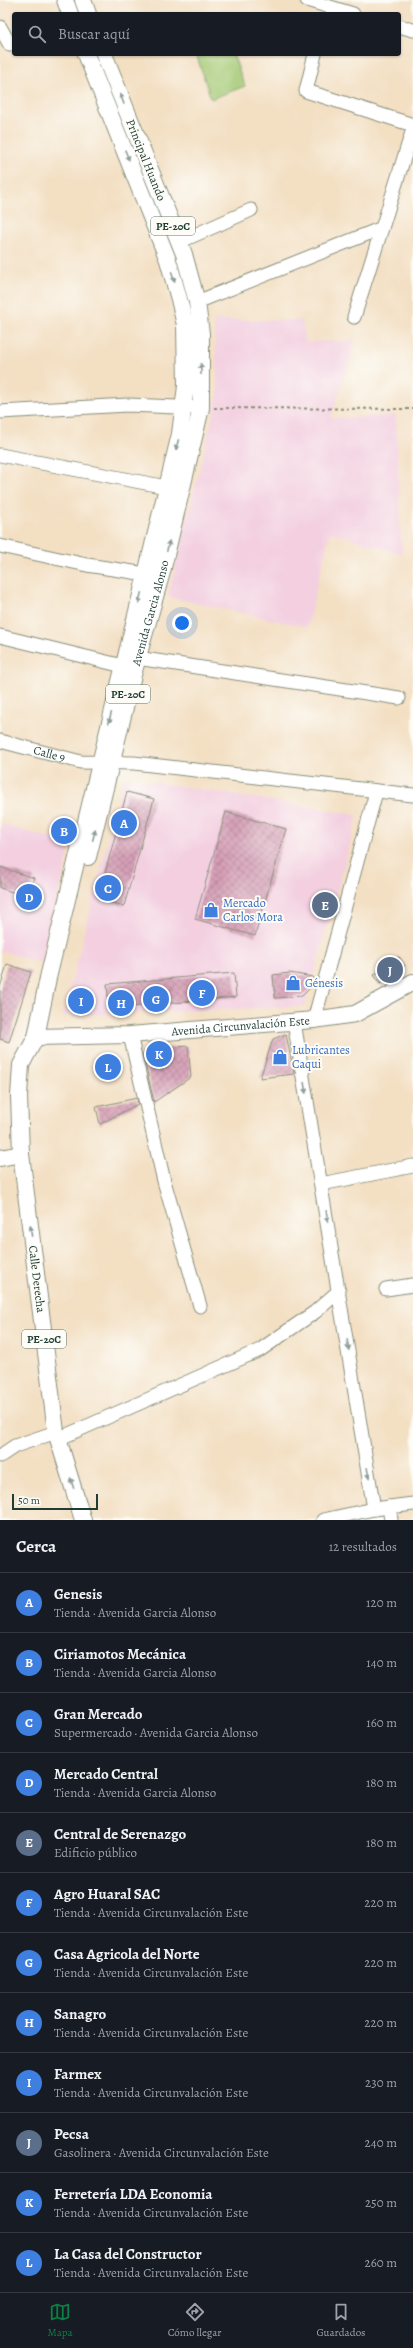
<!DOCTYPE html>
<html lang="es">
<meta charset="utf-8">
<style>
:root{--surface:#171b24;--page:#20242c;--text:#f1f3f6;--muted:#9ea1a6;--line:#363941;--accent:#0b8043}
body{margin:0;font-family:Alegreya,serif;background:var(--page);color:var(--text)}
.scale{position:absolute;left:12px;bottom:10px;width:86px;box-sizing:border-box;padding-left:4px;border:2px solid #1f3d34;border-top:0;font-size:11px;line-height:14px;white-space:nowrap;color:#1f3d34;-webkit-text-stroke:3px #fdfcf7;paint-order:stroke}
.you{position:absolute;left:182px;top:623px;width:14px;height:14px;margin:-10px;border:3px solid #fff;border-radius:50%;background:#1a73e8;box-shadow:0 0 0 6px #1a73e833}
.badge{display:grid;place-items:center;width:26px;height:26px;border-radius:50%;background:var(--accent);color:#fff;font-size:13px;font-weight:700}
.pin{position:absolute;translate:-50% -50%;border:2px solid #fff;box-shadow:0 1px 4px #0006}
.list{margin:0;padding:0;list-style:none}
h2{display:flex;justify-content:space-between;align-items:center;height:52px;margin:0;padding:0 16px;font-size:17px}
h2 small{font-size:13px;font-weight:400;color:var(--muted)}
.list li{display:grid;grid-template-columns:26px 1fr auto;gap:12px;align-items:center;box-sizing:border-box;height:60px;padding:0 16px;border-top:1px solid var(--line)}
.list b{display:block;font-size:15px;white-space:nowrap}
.list p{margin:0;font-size:13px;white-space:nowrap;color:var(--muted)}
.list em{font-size:13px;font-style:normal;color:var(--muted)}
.icon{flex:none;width:22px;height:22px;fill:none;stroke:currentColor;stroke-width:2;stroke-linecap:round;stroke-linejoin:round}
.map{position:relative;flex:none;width:413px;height:1520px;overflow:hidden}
.search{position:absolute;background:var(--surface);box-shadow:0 1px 3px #0004;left:12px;right:12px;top:12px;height:44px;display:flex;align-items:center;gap:10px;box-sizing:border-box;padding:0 14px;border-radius:4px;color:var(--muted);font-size:15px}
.sheet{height:772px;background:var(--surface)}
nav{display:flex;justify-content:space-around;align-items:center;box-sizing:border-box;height:56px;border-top:1px solid var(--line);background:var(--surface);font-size:11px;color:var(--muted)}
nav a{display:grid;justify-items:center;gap:2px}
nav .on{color:var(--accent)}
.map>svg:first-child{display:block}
.built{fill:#f3cfe0}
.garden{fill:#a2c771;stroke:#608252}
.building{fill:url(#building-cross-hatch)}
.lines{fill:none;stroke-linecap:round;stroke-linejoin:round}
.minor-casing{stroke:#898e7b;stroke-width:15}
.major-casing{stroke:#898e7b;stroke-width:18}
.path{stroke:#898e7b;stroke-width:2;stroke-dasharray:3 3;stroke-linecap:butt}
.minor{stroke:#fff;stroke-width:13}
.major{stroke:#fff;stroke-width:16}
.oneway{fill:#8f9e9a}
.labels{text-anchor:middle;stroke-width:4;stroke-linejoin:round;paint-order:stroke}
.shield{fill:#fdfcf7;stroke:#62766e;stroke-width:1}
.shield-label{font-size:11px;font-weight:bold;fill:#1f3d34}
.street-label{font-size:12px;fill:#1f3d34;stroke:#fdfcf7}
.shop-label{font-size:12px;fill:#366cbe;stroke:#fdfcf7;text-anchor:start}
</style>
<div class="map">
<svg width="413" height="1520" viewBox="0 0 413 1520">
<defs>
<pattern id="building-cross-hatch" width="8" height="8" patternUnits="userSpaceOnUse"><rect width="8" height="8" fill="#d69fb6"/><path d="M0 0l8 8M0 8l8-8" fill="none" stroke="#ad8395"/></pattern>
</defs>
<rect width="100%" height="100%" fill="#fdfcf7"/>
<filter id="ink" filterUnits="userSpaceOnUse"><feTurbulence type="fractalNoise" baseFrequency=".025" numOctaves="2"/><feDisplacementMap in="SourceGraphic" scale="8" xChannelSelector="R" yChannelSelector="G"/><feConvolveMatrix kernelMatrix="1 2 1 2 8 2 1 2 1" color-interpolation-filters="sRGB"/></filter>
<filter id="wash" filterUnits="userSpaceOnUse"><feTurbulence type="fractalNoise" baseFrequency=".012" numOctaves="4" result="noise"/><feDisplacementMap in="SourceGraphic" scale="16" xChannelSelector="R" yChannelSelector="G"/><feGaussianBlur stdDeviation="0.9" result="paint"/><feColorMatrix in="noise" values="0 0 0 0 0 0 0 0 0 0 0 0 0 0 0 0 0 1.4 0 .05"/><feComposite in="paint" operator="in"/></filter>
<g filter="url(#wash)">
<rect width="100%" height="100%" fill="#f3dfc2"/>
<g class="built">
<path d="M 214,320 L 302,320 L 306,342 L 356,340 L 331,418 L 396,415 L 402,554 L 330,532 L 307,627 L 168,597 L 218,395 Z"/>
<path d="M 124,777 L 358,815 L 305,1006 L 63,1016 Z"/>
<path d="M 0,824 L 71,844 L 42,963 L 0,951 Z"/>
</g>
<path class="garden" d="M 196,54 L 233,54 L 245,86 L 211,99 Z"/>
<g id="blocks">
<g class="building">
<path d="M 127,792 L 154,799 L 124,906 L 98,899 Z"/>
<path d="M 226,812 L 286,829 L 255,936 L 195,919 Z"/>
<path d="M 0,867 L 34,878 L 28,897 L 0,888 Z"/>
<path d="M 399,957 L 405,966 L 380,984 L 374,975 Z"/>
<path d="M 7,964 L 31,972 L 9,1042 L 0,1039 L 0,988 Z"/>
<path d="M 234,973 L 236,997 L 109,1009 L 107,984 Z"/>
<path d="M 290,973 L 313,977 L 310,988 L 302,996 L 275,998 L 273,975 Z"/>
<path d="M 286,1034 L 294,1074 L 260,1078 L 273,1039 Z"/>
<path d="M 188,1046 L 191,1077 L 154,1102 L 143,1054 L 145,1050 Z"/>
<path d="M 137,1098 L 138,1104 L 100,1124 L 96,1107 Z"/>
</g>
</g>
</g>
<g filter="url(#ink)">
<use href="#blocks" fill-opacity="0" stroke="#898e7b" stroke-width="1"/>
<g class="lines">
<defs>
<g id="minor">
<path d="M 307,0 L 353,14"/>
<path d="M 399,26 L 413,30"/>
<path d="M 0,27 L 10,45"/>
<path d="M 315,54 L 306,91 L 413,125"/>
<path d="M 179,242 L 251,210"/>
<path d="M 197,302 L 382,228 L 413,129"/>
<path d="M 354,317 L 382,228"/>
<path d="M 0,412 L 128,405 L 201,408"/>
<path d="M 0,455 L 177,489"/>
<path d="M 0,546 L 87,565 L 146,574 L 155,573"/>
<path d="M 0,636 L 123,666"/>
<path d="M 137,658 L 399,698"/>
<path id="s1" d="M 0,741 L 81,762 L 134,763 L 413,795"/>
<path d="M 314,1020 L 376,792"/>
<path d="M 294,1022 L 374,1509"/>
<path d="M 130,1035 L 164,1181 L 200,1306"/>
<path d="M 321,1184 L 413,1166"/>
<path d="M 386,1289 L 413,1285"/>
<path d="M 58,1439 L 260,1350 L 315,1312 L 339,1291"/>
<path d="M 0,1456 L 15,1446 L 56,1432"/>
<path d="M 389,1507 L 391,1520"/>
<path d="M 323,1520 L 374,1509 L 413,1504"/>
</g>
<g id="major">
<path d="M 65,0 L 70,14"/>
<path d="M 83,0 L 88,14"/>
<path id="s2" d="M 88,857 L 134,671 L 162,572 L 201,408 L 201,334 L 197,302 L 184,254 L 104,54"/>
<path id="s3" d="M 36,1037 L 130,1035 L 314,1020 L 355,1014 L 413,982"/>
<path d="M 0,1158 L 21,1154"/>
<path d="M 83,1520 L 56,1432 L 21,1154 L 19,1096 L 21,1065 L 36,1037 L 48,978 L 180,434 L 186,386 L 185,325 L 179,299 L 168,260 L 86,54"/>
</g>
</defs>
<use href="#minor" class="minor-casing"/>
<use href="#major" class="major-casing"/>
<path class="path" d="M 214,408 L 413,409"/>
<use href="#minor" class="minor"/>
<use href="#major" class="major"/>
</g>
<defs><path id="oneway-solid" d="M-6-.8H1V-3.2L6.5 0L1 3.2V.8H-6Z"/></defs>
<g class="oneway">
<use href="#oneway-solid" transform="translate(122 99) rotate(-111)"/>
<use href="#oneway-solid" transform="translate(127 155) rotate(68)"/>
<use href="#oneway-solid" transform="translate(173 277) rotate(74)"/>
<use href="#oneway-solid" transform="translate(201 369) rotate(-90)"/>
<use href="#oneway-solid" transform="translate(177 445) rotate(105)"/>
<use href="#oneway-solid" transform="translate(168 546) rotate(-77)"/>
<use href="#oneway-solid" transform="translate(140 598) rotate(104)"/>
<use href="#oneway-solid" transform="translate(110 718) rotate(104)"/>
<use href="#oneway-solid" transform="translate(94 835) rotate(-76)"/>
<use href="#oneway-solid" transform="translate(305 1088) rotate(81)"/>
<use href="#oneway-solid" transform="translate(327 1216) rotate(81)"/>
<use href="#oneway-solid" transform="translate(31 1231) rotate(-97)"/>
<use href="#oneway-solid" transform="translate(348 1345) rotate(81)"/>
<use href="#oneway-solid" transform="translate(368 1473) rotate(81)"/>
<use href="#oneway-solid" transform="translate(72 1483) rotate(-107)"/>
</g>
</g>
<defs>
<symbol id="shop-bare" viewBox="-9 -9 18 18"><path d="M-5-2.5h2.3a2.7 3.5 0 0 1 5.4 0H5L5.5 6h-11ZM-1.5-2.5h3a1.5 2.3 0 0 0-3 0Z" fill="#3f7fe0" stroke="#fdfcf7" stroke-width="2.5" paint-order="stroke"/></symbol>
</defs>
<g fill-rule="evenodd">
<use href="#shop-bare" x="200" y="899" width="22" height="22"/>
<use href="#shop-bare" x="282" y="972" width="22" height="22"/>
<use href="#shop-bare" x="269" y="1046" width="22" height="22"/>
</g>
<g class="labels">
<g class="shield">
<rect x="151" y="217" width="44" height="18" rx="3"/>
<rect x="106" y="685" width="44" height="18" rx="3"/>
<rect x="22" y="1330" width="44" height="18" rx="3"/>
</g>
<g class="shield-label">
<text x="173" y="230">PE-20C</text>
<text x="128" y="698">PE-20C</text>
<text x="44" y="1343">PE-20C</text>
</g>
<g class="street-label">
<text transform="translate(146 160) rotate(68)" y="4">Principal Huando</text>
<text dy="4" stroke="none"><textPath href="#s2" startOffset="252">Avenida Garcia Alonso</textPath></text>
<text dy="4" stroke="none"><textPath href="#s1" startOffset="51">Calle 9</textPath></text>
<text dy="4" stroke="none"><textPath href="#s3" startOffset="205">Avenida Circunvalación Este</textPath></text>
<text transform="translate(37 1279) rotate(83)" y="4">Calle Derecha</text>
</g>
<g class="shop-label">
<text x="223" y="907">Mercado<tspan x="223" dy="14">Carlos Mora</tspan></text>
<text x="305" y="987">Génesis</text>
<text x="292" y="1054">Lubricantes<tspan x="292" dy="14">Caqui</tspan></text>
</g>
</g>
</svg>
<div class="scale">50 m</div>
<div class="you"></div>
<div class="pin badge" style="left:124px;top:823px;background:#3f7fe0">A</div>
<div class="pin badge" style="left:64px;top:831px;background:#3f7fe0">B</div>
<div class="pin badge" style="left:108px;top:888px;background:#3f7fe0">C</div>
<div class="pin badge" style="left:29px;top:897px;background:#3f7fe0">D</div>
<div class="pin badge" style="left:325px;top:905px;background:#5c6f8a">E</div>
<div class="pin badge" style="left:202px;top:993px;background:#3f7fe0">F</div>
<div class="pin badge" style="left:156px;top:999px;background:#3f7fe0">G</div>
<div class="pin badge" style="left:121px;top:1003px;background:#3f7fe0">H</div>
<div class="pin badge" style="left:81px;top:1001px;background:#3f7fe0">I</div>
<div class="pin badge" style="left:390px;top:970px;background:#5c6f8a">J</div>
<div class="pin badge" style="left:159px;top:1054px;background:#3f7fe0">K</div>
<div class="pin badge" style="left:108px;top:1067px;background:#3f7fe0">L</div>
<div class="search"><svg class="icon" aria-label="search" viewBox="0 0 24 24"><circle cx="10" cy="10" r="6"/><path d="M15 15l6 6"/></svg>Buscar aquí</div>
</div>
<section class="sheet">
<h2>Cerca<small>12 resultados</small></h2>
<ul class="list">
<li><span class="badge" style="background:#3f7fe0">A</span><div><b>Genesis</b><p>Tienda · Avenida Garcia Alonso</p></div><em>120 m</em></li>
<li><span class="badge" style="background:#3f7fe0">B</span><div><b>Ciriamotos Mecánica</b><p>Tienda · Avenida Garcia Alonso</p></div><em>140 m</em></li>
<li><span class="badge" style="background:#3f7fe0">C</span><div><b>Gran Mercado</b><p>Supermercado · Avenida Garcia Alonso</p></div><em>160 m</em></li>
<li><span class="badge" style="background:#3f7fe0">D</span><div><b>Mercado Central</b><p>Tienda · Avenida Garcia Alonso</p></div><em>180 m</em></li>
<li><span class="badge" style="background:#5c6f8a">E</span><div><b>Central de Serenazgo</b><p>Edificio público</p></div><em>180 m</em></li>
<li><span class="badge" style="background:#3f7fe0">F</span><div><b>Agro Huaral SAC</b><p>Tienda · Avenida Circunvalación Este</p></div><em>220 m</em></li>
<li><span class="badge" style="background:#3f7fe0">G</span><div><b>Casa Agricola del Norte</b><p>Tienda · Avenida Circunvalación Este</p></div><em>220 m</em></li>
<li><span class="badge" style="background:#3f7fe0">H</span><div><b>Sanagro</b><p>Tienda · Avenida Circunvalación Este</p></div><em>220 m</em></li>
<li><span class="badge" style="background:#3f7fe0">I</span><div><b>Farmex</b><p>Tienda · Avenida Circunvalación Este</p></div><em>230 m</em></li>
<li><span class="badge" style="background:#5c6f8a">J</span><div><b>Pecsa</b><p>Gasolinera · Avenida Circunvalación Este</p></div><em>240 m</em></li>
<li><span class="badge" style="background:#3f7fe0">K</span><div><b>Ferretería LDA Economia</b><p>Tienda · Avenida Circunvalación Este</p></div><em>250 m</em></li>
<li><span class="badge" style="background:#3f7fe0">L</span><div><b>La Casa del Constructor</b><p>Tienda · Avenida Circunvalación Este</p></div><em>260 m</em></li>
</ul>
</section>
<nav>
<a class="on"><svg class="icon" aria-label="map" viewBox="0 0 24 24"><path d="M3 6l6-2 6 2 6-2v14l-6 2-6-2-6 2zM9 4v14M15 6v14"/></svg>Mapa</a>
<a><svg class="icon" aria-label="directions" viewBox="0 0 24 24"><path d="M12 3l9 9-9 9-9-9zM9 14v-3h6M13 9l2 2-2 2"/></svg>Cómo llegar</a>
<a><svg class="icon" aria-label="saved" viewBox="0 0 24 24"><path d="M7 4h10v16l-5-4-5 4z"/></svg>Guardados</a>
</nav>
